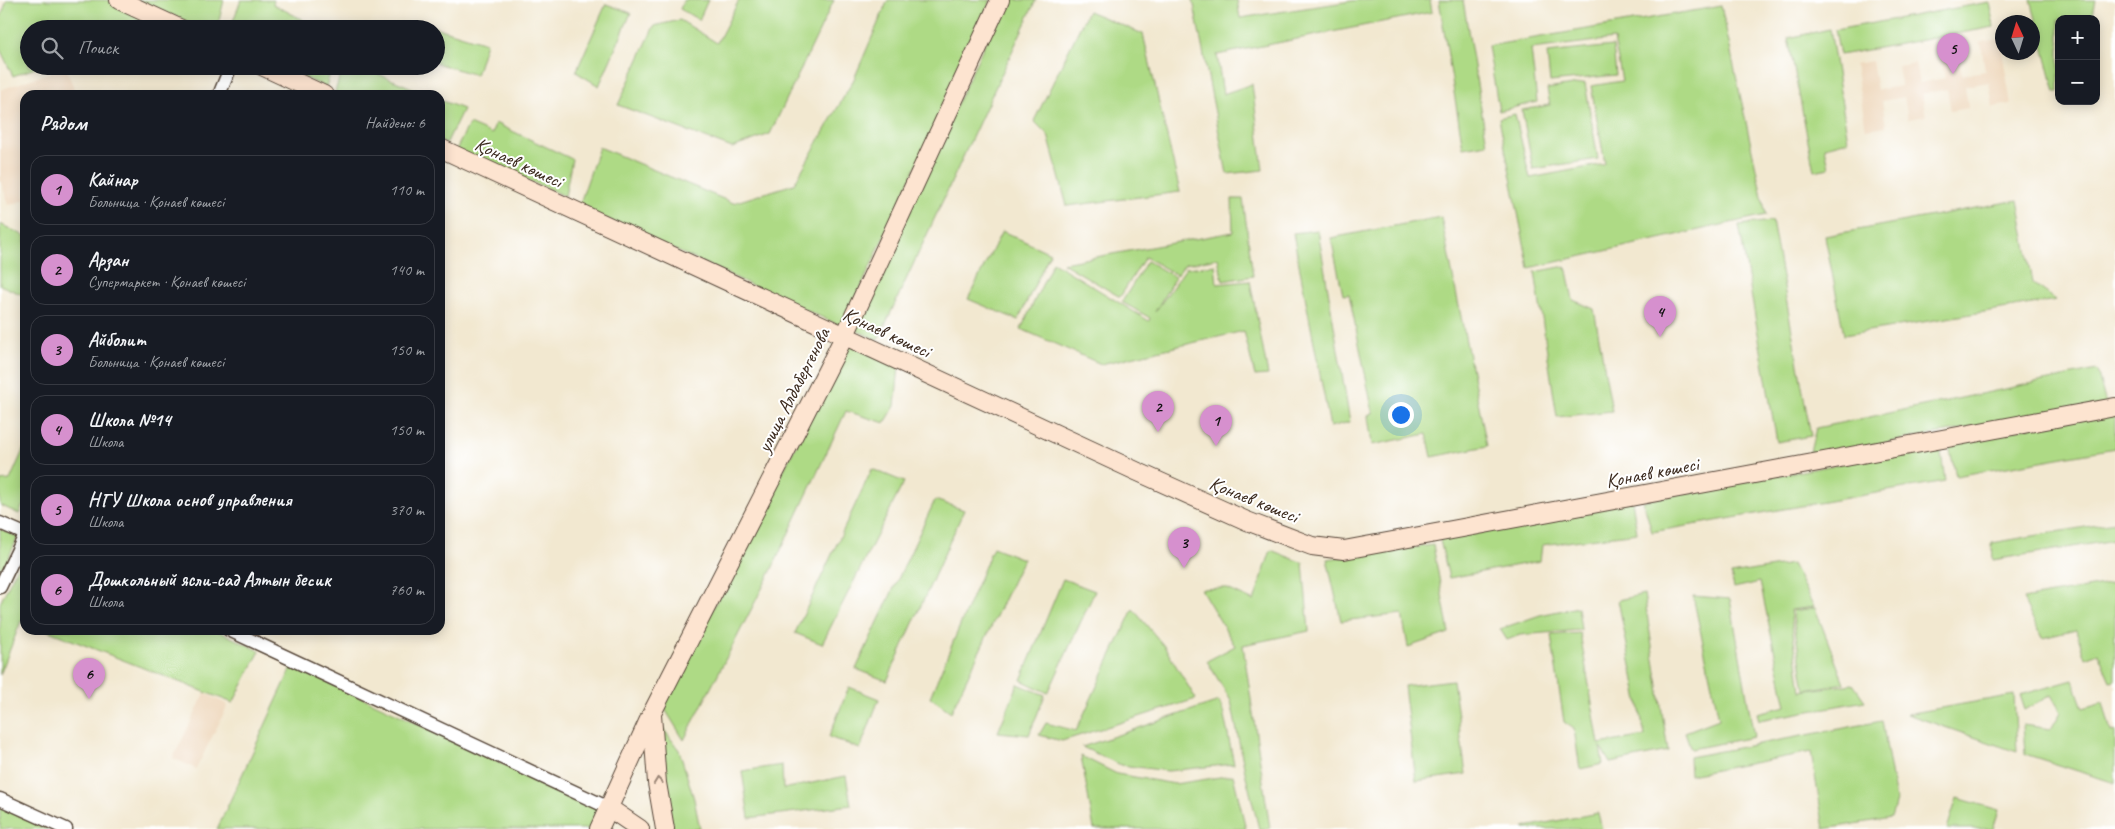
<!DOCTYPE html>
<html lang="ru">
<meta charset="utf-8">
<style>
:root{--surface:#171b24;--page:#242831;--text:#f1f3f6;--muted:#9ea1a6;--line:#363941;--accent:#d690ce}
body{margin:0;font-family:Caveat,sans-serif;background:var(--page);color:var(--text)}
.controls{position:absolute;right:15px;top:15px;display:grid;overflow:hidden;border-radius:10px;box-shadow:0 2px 12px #0003}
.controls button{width:45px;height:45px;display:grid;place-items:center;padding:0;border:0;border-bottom:1px solid var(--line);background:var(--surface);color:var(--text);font:25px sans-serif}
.compass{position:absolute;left:1995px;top:15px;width:45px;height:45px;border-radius:50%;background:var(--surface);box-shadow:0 2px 12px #0003;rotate:356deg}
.you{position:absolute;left:1400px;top:414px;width:18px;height:18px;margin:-12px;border:4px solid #fff;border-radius:50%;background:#1a73e8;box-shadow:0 0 0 8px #1a73e833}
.badge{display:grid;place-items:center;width:32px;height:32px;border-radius:50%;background:var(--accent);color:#111;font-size:16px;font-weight:700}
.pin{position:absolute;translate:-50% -41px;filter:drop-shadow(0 1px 2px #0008)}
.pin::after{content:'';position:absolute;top:26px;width:18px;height:15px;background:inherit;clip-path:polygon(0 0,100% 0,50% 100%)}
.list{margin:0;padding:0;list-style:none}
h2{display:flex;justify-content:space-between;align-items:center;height:65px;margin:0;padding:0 20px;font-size:21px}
h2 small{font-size:16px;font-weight:400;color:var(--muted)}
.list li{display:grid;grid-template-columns:32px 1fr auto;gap:15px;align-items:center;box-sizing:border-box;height:70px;margin:0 10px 10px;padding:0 10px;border:1px solid var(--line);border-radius:15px}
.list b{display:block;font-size:19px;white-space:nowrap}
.list p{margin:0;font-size:16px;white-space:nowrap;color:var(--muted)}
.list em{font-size:16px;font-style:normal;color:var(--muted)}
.icon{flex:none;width:28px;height:28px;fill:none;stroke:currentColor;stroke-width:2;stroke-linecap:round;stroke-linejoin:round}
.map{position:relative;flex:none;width:2115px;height:829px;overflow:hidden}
.search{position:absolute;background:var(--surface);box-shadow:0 2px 12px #0003;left:20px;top:20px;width:425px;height:55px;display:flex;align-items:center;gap:12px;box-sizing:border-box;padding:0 18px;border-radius:28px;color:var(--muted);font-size:19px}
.panel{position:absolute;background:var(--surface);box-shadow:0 2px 12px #0003;left:20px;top:90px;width:425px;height:545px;border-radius:15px}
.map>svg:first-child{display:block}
.built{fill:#eed7bb}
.green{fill:#aeda85;stroke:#748252}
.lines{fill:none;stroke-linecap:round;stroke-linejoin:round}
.street-casing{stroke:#564639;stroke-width:15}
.secondary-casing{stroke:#564639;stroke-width:20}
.street{stroke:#fff;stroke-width:12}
.secondary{stroke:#fde4d0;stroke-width:18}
.oneway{stroke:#9c8777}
.labels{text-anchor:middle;stroke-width:4;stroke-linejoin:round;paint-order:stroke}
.street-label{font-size:20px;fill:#3b2a1e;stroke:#fff}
</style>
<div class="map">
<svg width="2115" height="829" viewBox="0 0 2115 829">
<rect width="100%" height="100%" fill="#fff"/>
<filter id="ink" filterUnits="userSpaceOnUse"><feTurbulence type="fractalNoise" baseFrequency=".02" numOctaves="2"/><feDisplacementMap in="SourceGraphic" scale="10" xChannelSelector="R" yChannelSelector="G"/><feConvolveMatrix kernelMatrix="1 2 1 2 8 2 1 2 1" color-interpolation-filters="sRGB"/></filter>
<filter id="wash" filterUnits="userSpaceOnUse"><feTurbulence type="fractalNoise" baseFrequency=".0096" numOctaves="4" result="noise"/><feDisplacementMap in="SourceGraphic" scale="20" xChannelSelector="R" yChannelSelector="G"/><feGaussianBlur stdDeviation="1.12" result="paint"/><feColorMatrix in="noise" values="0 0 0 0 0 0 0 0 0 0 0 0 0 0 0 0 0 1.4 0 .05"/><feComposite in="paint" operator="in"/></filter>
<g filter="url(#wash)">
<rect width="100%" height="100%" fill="#f2e8d0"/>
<g class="built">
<path d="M 2000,39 L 2011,104 L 1993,107 L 1989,82 L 1965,86 L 1968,108 L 1951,111 L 1947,89 L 1922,94 L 1926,116 L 1908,119 L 1904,97 L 1882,101 L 1886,126 L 1866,129 L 1855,64 L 1872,61 L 1877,90 L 1901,86 L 1898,66 L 1915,63 L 1919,83 L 1945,78 L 1941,58 L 1958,55 L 1962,75 L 1985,71 L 1981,42 Z"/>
<path d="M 66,67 L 76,95 L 25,95 L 25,200 L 9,205 L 0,180 L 0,90 Z"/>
<path d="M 205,693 L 228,705 L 196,769 L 173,758 Z"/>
</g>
<g class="green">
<path d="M 7,0 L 108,0 L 170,29 L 29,29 L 29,66 L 41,66 L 13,76 L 0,49 L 0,20 Z"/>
<path d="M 138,0 L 224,0 L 217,29 L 203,29 Z"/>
<path d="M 241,0 L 274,0 L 273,4 L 320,29 L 230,29 Z"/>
<path d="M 684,0 L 708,0 L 699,20 L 680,9 Z"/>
<path d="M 739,0 L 834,0 L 770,134 L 732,148 L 618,105 L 654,26 L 680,20 L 717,43 Z"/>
<path d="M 888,0 L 991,0 L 843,327 L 579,206 L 599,147 L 733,203 L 794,184 L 854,79 Z"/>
<path d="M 1005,0 L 1036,0 L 878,340 L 853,329 Z"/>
<path d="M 1193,0 L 1237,0 L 1240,18 L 1358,0 L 1430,0 L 1432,12 L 1217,55 L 1223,94 L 1252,84 L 1263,170 L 1227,174 Z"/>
<path d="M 1439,0 L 1463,0 L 1487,144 L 1463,148 Z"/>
<path d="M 2031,0 L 2096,0 L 2092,19 L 2059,19 L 2059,92 L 2055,92 Z"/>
<path d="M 1989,2 L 1994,27 L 1840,55 L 1835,30 Z"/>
<path d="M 606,4 L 631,13 L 599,86 L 576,72 Z"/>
<path d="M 1721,6 L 1766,215 L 1529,268 L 1499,118 L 1515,114 L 1530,178 L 1605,164 L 1591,86 L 1622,81 L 1614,39 L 1531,49 L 1537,102 L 1499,111 L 1488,46 Z"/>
<path d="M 1088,11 L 1143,34 L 1180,192 L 1067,206 L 1048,135 L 1034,121 Z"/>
<path d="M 431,26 L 486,43 L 476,75 L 436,63 L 436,29 L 430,29 Z"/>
<path d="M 1830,29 L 1848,141 L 1825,147 L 1829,168 L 1814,171 L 1788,38 Z"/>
<path d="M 1613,46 L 1616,75 L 1550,82 L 1547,53 Z"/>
<path d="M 277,66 L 332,66 L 326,87 Z"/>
<path d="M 343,66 L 359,66 L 429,95 L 342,95 L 335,92 Z"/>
<path d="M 1585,83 L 1598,159 L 1533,169 L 1522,110 L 1550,105 L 1547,89 Z"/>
<path d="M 440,100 L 463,109 L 446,144 L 440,141 Z"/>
<path d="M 495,123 L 572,159 L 565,196 L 456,150 L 469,124 L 492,134 Z"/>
<path d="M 1232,199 L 1243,199 L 1253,276 L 1223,281 L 1218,258 L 1185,264 L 1177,275 L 1145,257 L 1120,297 L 1063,263 L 1233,232 Z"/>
<path d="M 2018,200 L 2033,283 L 2056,300 L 1844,335 L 1825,236 Z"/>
<path d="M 1441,217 L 1487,446 L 1432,457 L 1427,434 L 1372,445 L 1368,416 L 1373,413 L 1349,294 L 1343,295 L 1331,238 Z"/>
<path d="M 1772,221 L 1811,436 L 1777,442 L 1739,225 Z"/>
<path d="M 0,224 L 25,236 L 25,296 L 0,285 Z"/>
<path d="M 1318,230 L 1350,422 L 1330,427 L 1293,233 Z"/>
<path d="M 1002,231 L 1050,253 L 1018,320 L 968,299 Z"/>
<path d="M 1147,261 L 1175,277 L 1155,312 L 1186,268 L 1215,265 L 1217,284 L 1250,281 L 1268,375 L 1255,376 L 1244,331 L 1101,364 L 1021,329 L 1053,262 L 1149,321 L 1150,318 L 1122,302 Z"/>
<path d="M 1566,266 L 1573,300 L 1594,309 L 1612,411 L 1557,417 L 1535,272 Z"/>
<path d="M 848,344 L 899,366 L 895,406 L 885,423 L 846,411 L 771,571 L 684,740 L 663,706 Z"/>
<path d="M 2097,370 L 2106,404 L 1809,456 L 1816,428 Z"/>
<path d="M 2115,412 L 2115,448 L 1956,476 L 1948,442 Z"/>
<path d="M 1940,445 L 1945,481 L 1652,532 L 1643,501 Z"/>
<path d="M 25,446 L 25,501 L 19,514 L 0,505 L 0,481 L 10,480 Z"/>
<path d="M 872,469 L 904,482 L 822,644 L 795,633 Z"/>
<path d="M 935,500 L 964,510 L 887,681 L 856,669 Z"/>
<path d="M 1632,500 L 1637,533 L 1542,545 L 1540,561 L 1449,578 L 1439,536 Z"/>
<path d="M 2115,522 L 2115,540 L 1993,560 L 1992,543 Z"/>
<path d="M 0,529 L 18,537 L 0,576 Z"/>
<path d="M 1433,545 L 1449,633 L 1408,647 L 1402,614 L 1341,621 L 1327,559 Z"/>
<path d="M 993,547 L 1023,559 L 951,712 L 930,697 Z"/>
<path d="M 1271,550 L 1303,563 L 1309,631 L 1243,645 L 1270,829 L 1259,829 L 1245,772 L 1231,701 L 1207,661 L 1235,646 L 1201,589 L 1225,588 L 1254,601 Z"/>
<path d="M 25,551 L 25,622 L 21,621 L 0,675 L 0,603 Z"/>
<path d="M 1792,564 L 1814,607 L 1790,610 L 1801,691 L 1853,684 L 1865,701 L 1759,720 L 1757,713 L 1786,706 L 1760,582 L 1734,588 L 1731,574 Z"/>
<path d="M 1063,579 L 1095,591 L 1048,693 L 1021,680 Z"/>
<path d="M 2115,583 L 2115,680 L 2110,681 L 2098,653 L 2085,658 L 2076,630 L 2042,638 L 2023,599 Z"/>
<path d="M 1644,594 L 1668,751 L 1610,763 L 1600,746 L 1603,764 L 1580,769 L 1574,729 L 1564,722 L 1551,635 L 1580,633 L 1599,744 L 1645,736 L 1618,600 Z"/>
<path d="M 1693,596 L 1730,599 L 1754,737 L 1691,749 L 1685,732 L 1719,719 Z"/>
<path d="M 1578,607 L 1581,630 L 1520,635 L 1507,640 L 1500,629 L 1540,615 Z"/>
<path d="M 1815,608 L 1844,683 L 1805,690 L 1792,611 Z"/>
<path d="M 1133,609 L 1164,646 L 1196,699 L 1062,741 L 1039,735 L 1046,723 L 1076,731 Z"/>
<path d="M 46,630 L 216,630 L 260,651 L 233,703 Z"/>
<path d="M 293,665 L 602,810 L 593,829 L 217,829 Z"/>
<path d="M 1453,680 L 1466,774 L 1416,781 L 1404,686 Z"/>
<path d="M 2073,680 L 2083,708 L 2103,702 L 2111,732 L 2115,731 L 2115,783 L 2025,754 L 2023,725 L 2051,729 L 2061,712 L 2051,695 L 2025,710 L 2020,695 Z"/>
<path d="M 1018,684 L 1045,695 L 1029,735 L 998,732 Z"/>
<path d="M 849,687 L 879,699 L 860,749 L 829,737 Z"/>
<path d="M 2014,695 L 2017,752 L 1907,714 Z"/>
<path d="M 1219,701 L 1223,711 L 1234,764 L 1168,771 L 1121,765 L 1082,747 Z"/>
<path d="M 654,716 L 679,750 L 694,799 L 700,829 L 673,829 Z"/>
<path d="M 1882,721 L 1896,800 L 1891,818 L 1824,829 L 1811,752 L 1690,775 L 1689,757 Z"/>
<path d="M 1081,756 L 1117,774 L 1175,784 L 1233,775 L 1246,829 L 1094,829 Z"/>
<path d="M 782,765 L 783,789 L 846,776 L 851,805 L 749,818 L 742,771 Z"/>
<path d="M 1957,798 L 1999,810 L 1993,829 L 1947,829 Z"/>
<path d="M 0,807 L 49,829 L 0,829 Z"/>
<path d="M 1598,813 L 1602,829 L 1525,829 L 1525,827 Z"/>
</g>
</g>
<g filter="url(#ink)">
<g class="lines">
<defs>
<g id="street">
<path d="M 219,95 L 231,66"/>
<path d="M 0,523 L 25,534"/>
<path d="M 0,587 L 25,535"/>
<path d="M 229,630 L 609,808"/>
<path d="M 0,799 L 66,829"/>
</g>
<g id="secondary">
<path d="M 119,0 L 181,29"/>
<path d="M 262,66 L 324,95"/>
<path d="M 440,148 L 1136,471 L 1247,521 L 1312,546 L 1344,550 L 2115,407"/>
<path d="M 652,715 L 657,783 L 665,829"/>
<path d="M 609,808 L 640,829"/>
<path d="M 599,829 L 652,713 L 845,335 L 1000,0"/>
</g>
</defs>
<use href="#street" class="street-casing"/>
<use href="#secondary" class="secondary-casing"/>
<use href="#street" class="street"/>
<use href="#secondary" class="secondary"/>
</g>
<defs><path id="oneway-chevron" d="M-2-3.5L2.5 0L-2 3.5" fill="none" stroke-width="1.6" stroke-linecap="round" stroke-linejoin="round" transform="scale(1.25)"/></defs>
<use class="oneway" href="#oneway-chevron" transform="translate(658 781) rotate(-96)"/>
</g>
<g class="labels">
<g class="street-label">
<text transform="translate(519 162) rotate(25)" y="7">Қонаев көшесі</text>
<text transform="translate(887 332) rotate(25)" y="7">Қонаев көшесі</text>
<text transform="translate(793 390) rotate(-63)" y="7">улица Алдабергенова</text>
<text transform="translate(1652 472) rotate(-11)" y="7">Қонаев көшесі</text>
<text transform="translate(1254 499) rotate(22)" y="7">Қонаев көшесі</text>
</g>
</g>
</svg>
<div class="controls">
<button>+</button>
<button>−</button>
</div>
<svg class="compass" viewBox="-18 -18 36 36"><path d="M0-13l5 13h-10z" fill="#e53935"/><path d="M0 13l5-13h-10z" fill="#9ea1a6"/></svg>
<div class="you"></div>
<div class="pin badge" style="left:1216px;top:446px">1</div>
<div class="pin badge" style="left:1158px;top:432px">2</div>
<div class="pin badge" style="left:1184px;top:568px">3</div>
<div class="pin badge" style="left:1660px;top:337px">4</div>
<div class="pin badge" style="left:1953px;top:74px">5</div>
<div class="pin badge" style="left:89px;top:699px">6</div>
<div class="search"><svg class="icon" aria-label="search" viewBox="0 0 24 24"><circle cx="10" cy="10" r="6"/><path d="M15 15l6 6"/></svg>Поиск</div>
<section class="panel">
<h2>Рядом<small>Найдено: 6</small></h2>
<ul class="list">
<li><span class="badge">1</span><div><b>Кайнар</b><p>Больница · Қонаев көшесі</p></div><em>110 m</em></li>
<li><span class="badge">2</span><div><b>Арзан</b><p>Супермаркет · Қонаев көшесі</p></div><em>140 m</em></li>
<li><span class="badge">3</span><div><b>Айболит</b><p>Больница · Қонаев көшесі</p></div><em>150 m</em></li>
<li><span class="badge">4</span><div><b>Школа №14</b><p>Школа</p></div><em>150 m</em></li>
<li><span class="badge">5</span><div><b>НГУ Школа основ управления</b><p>Школа</p></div><em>370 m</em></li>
<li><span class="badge">6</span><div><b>Дошкольный ясли-сад Алтын бесик</b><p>Школа</p></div><em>760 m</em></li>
</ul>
</section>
</div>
